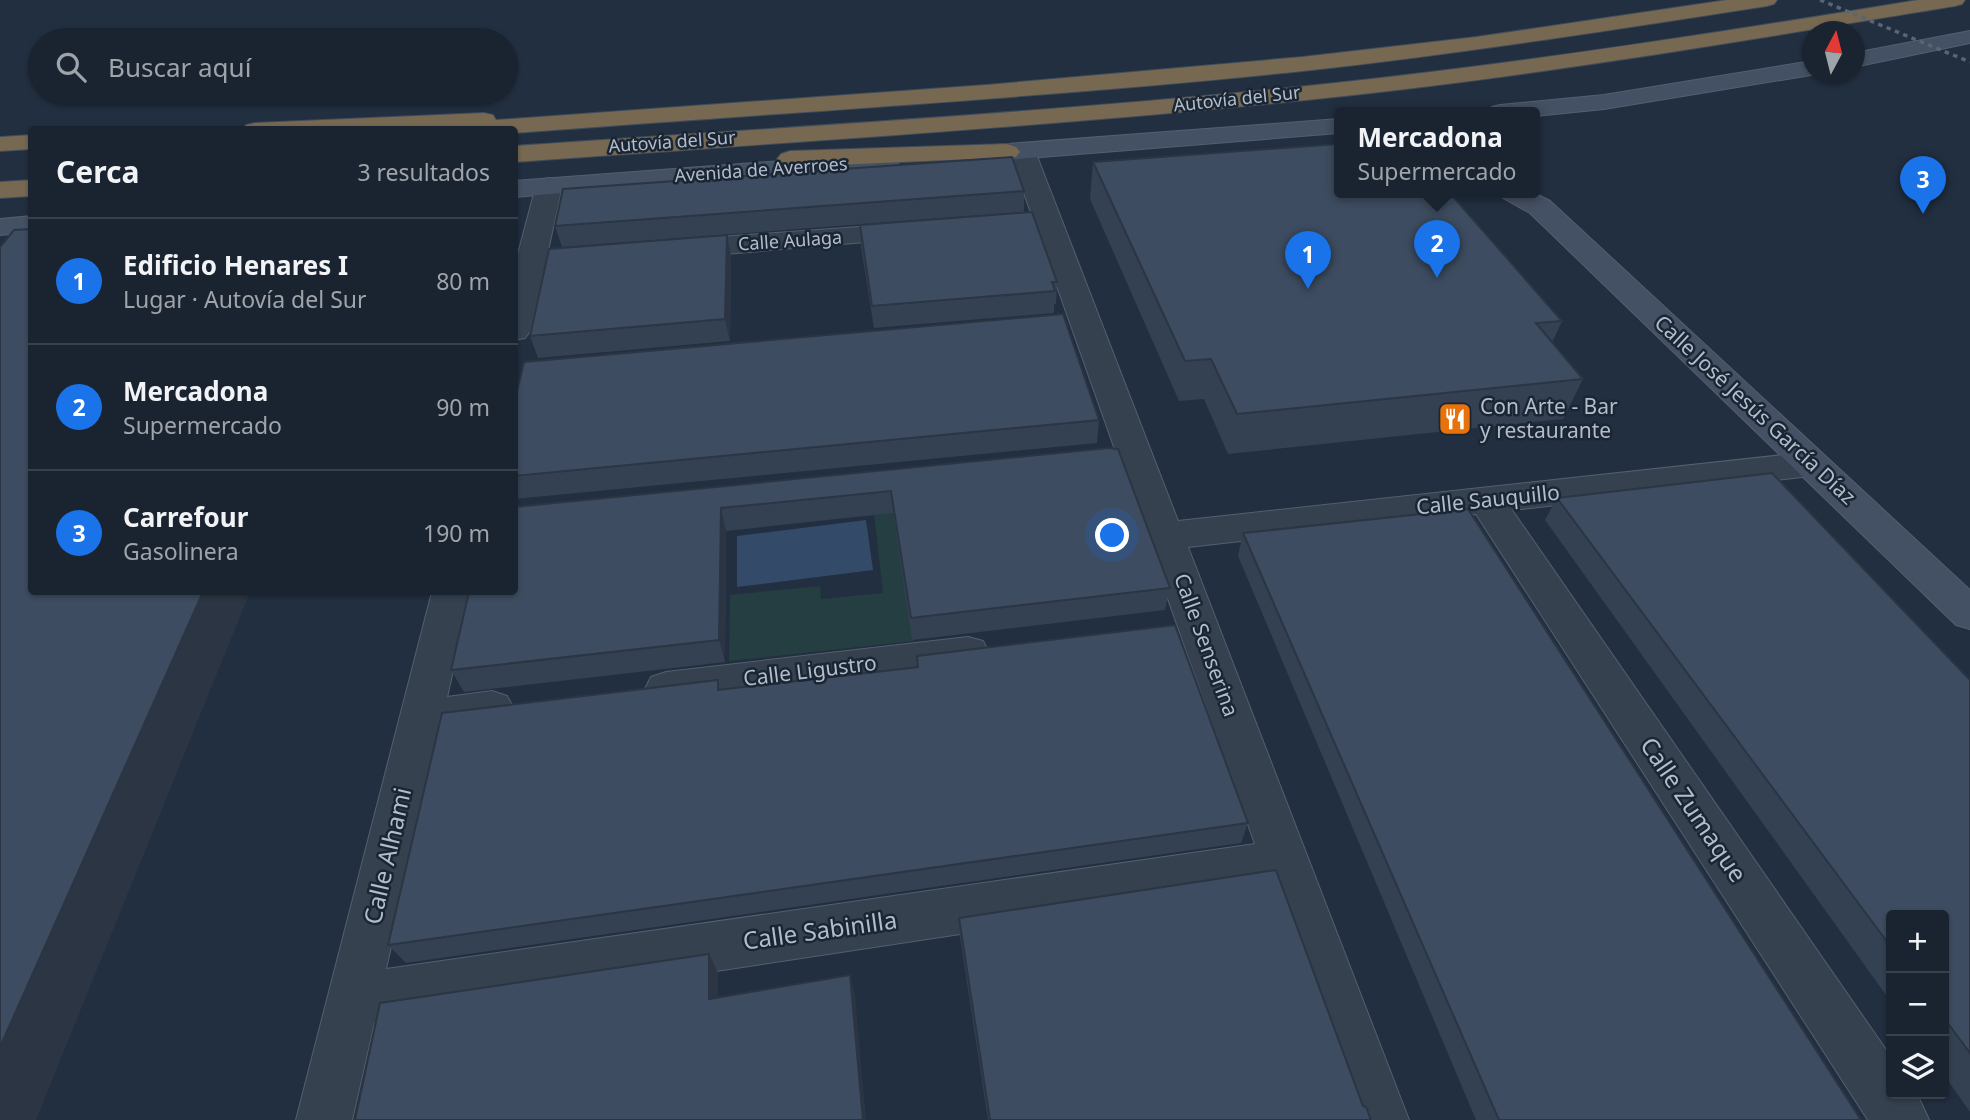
<!DOCTYPE html>
<html lang="es">
<meta charset="utf-8">
<style>
:root{--surface:#1a2330;--page:#272f3c;--text:#f1f3f6;--muted:#9fa4ab;--line:#38404c;--accent:#1a73e8}
body{margin:0;font-family:"Noto Sans",sans-serif;background:var(--page);color:var(--text)}
.controls{position:absolute;right:21px;bottom:21px;display:grid;overflow:hidden;border-radius:7px;box-shadow:0 2px 5px #0004}
.controls button{width:63px;height:63px;display:grid;place-items:center;padding:0;border:0;border-bottom:2px solid var(--line);background:var(--surface);color:var(--text);font:35px sans-serif}
.compass{position:absolute;left:1802px;top:21px;width:63px;height:63px;border-radius:50%;background:var(--surface);box-shadow:0 2px 5px #0004;rotate:7deg}
.you{position:absolute;left:1113px;top:536px;width:24px;height:24px;margin:-18px;border:5px solid #fff;border-radius:50%;background:#1a73e8;box-shadow:0 0 0 10px #1a73e833}
.badge{display:grid;place-items:center;width:46px;height:46px;border-radius:50%;background:var(--accent);color:#fff;font-size:23px;font-weight:700}
.pin{position:absolute;translate:-50% -58px;filter:drop-shadow(0 2px 4px #0008)}
.pin::after{content:'';position:absolute;top:37px;width:24px;height:21px;background:inherit;clip-path:polygon(0 0,100% 0,50% 100%)}
.popup{position:absolute;left:1334px;top:107px;width:206px;height:91px;box-sizing:border-box;display:grid;place-content:center;border-radius:7px;background:var(--surface);filter:drop-shadow(0 2px 5px #0005);font-size:23px;white-space:nowrap;color:var(--muted)}
.popup b{font-size:26px;color:var(--text)}
.popup::after{content:'';position:absolute;left:50%;top:100%;margin-left:-14px;border:14px solid transparent;border-top-color:var(--surface)}
.list{margin:0;padding:0;list-style:none}
h2{display:flex;justify-content:space-between;align-items:center;height:91px;margin:0;padding:0 28px;font-size:30px}
h2 small{font-size:23px;font-weight:400;color:var(--muted)}
.list li{display:grid;grid-template-columns:46px 1fr auto;gap:21px;align-items:center;box-sizing:border-box;height:126px;padding:0 28px;border-top:2px solid var(--line)}
.list b{display:block;font-size:26px;white-space:nowrap}
.list p{margin:0;font-size:23px;white-space:nowrap;color:var(--muted)}
.list em{font-size:23px;font-style:normal;color:var(--muted)}
.icon{flex:none;width:38px;height:38px;fill:none;stroke:currentColor;stroke-width:2;stroke-linecap:round;stroke-linejoin:round}
.map{position:relative;flex:none;width:1970px;height:1120px;overflow:hidden}
.search{position:absolute;background:var(--surface);box-shadow:0 2px 5px #0004;left:28px;top:28px;width:490px;height:77px;display:flex;align-items:center;gap:18px;box-sizing:border-box;padding:0 24px;border-radius:38px;color:var(--muted);font-size:26px}
.panel{position:absolute;background:var(--surface);box-shadow:0 2px 5px #0004;left:28px;top:126px;width:490px;height:469px;border-radius:7px}
.map>svg:first-child{display:block}
.green{fill:#243e41}
.water{fill:#344a69}
.lines{fill:none;stroke-linecap:round;stroke-linejoin:round}
.street-casing{stroke:#545f6e;stroke-width:2}
.secondary-casing{stroke:#545f6e;stroke-width:2}
.highway-casing{stroke:#414c5b;stroke-width:2}
.street{fill:#364150;fill-rule:evenodd}
.secondary{fill:#445063;fill-rule:evenodd}
.highway{fill:#776852;fill-rule:evenodd}
.rail{stroke:#586577;stroke-width:3.5;stroke-dasharray:4.5 4.5;stroke-linecap:butt}
.wall{fill:#344153}
.shaded-wall{fill:#2b3543}
.building{fill:#3d4c60;stroke:#2b3543;stroke-width:2}
.labels{text-anchor:middle;stroke-width:5;stroke-linejoin:round;paint-order:stroke}
.far-street-label{font-size:18px;fill:#b2bccb;stroke:#1b2635}
.poi-label{font-size:21px;fill:#b2bccb;stroke:#1b2635;text-anchor:start}
.street-label{font-size:21px;fill:#b2bccb;stroke:#1b2635}
.near-street-label{font-size:24px;fill:#b2bccb;stroke:#1b2635}
</style>
<div class="map">
<svg width="1970" height="1120" viewBox="0 0 1970 1120">
<rect width="100%" height="100%" fill="#222f40"/>
<path class="green" d="M 895,496 L 914,641 L 729,661 L 730,595 L 820,586 L 821,599 L 883,593 L 874,513 Z"/>
<path class="water" d="M 866,520 L 873,570 L 737,587 L 737,536 Z"/>
<g class="lines">
<defs>
<g id="street">
<path d="M 1022,143 L 1031,146 L 1035,151 L 1178,521 L 1811,452 L 1824,456 L 1829,464 L 1824,472 L 1811,476 L 1512,510 L 1891,1057 L 1891,1094 L 1917,1094 L 1929,1120 L 1868,1120 L 1476,514 L 1188,547 L 1409,1120 L 1353,1120 L 1270,887 L 374,1023 L 352,1120 L 296,1120 L 432,592 L 471,592 L 447,697 L 492,691 L 507,696 L 514,709 L 507,722 L 492,727 L 439,734 L 386,969 L 1255,844 L 1009,151 L 1013,146 Z"/>
<path d="M 549,178 L 558,180 L 562,186 L 548,251 L 600,246 L 610,249 L 614,255 L 610,261 L 544,269 L 530,331 L 525,338 L 514,340 L 514,269 L 536,186 L 540,180 Z"/>
<path d="M 914,223 L 924,225 L 928,231 L 924,237 L 678,258 L 668,255 L 664,249 L 668,243 L 678,240 Z"/>
<path d="M 968,637 L 983,641 L 989,653 L 983,665 L 968,669 L 666,706 L 651,701 L 645,689 L 651,677 L 666,672 Z"/>
</g>
<g id="secondary">
<path d="M 1970,31 L 1970,43 L 1854,67 L 1854,53 Z"/>
<path d="M 1812,61 L 1812,74 L 1817,74 L 1604,109 L 1535,116 L 1535,112 L 1488,112 L 1492,107 L 1500,105 L 1604,95 Z"/>
<path d="M 1339,119 L 1339,133 L 968,163 L 959,160 L 955,155 L 959,150 L 968,147 Z"/>
<path d="M 887,153 L 896,156 L 900,161 L 896,166 L 514,197 L 514,181 Z"/>
<path d="M 1499,192 L 1532,192 L 1550,201 L 1970,590 L 1970,629 L 1956,625 L 1530,213 L 1503,198 Z"/>
<path d="M 32,216 L 32,232 L 0,235 L 0,219 Z"/>
</g>
<g id="highway">
<path d="M 1727,0 L 1777,0 L 1774,4 L 1767,6 C 1613,30 1458,54 1303,71 C 1041,98 777,113 514,133 L 514,130 L 243,130 L 246,125 L 255,123 L 484,113 L 493,115 L 496,120 L 986,85 L 1302,57 L 1476,37 Z"/>
<path d="M 1918,0 L 1965,0 L 1962,4 L 1955,6 C 1749,40 1543,75 1335,97 C 1062,126 788,142 514,162 L 514,146 C 788,127 1062,112 1335,83 C 1530,62 1724,32 1918,0 Z"/>
<path d="M 32,135 L 32,149 L 0,151 L 0,137 Z"/>
<path d="M 1007,144 L 1016,147 L 1020,152 L 1016,157 L 790,167 L 781,164 L 777,159 L 781,154 L 790,151 Z"/>
<path d="M 32,180 L 32,196 L 0,198 L 0,182 Z"/>
</g>
</defs>
<use href="#street" class="street-casing"/>
<use href="#secondary" class="secondary-casing"/>
<use href="#highway" class="highway-casing"/>
<use href="#street" class="street"/>
<use href="#secondary" class="secondary"/>
<use href="#highway" class="highway"/>
<path class="rail" d="M 1820,0 L 1970,62"/>
</g>
<g class="wall">
<path d="M 1093,162 L 1339,192 L 1562,321 L 1552,343 L 1583,379 L 1563,419 L 1228,454 L 1204,399 L 1179,401 L 1090,199 Z"/>
<path d="M 1024,191 L 1024,212 L 562,247 L 555,226 Z"/>
<path d="M 860,225 L 1057,282 L 1056,304 L 1054,304 L 1054,313 L 874,328 L 861,247 Z"/>
<path d="M 727,235 L 731,257 L 730,341 L 538,358 L 530,336 Z"/>
<path d="M 514,403 L 1099,420 L 1097,443 L 514,499 Z"/>
<path d="M 1108,448 L 1170,588 L 1165,610 L 912,640 L 893,513 L 726,531 L 725,662 L 464,692 L 451,670 L 514,507 Z"/>
<path d="M 1557,498 L 1970,680 L 1970,1112 L 1944,1075 L 1944,915 L 1891,915 L 1891,1002 L 1545,520 Z"/>
<path d="M 1243,533 L 1861,1120 L 1476,1120 L 1238,556 Z"/>
<path d="M 917,656 L 1248,823 L 1241,843 L 406,963 L 388,945 L 721,690 L 918,668 Z"/>
<path d="M 959,918 L 1363,1106 L 1371,1120 L 988,1120 L 960,937 Z"/>
</g>
<g class="shaded-wall">
<path d="M 727,235 L 731,257 L 730,341 L 725,319 Z"/>
<path d="M 721,508 L 726,531 L 725,662 L 719,640 Z"/>
<path d="M 203,592 L 250,592 L 36,1120 L 0,1120 L 0,1047 Z"/>
<path d="M 709,954 L 718,973 L 718,1018 L 709,999 Z"/>
<path d="M 850,975 L 855,995 L 866,1120 L 863,1120 Z"/>
</g>
<g class="building">
<path d="M 1338,144 L 1339,192 L 1449,192 L 1562,321 L 1536,323 L 1583,379 L 1237,414 L 1211,359 L 1185,361 L 1093,162 Z"/>
<path d="M 1012,157 L 1024,191 L 555,226 L 563,189 Z"/>
<path d="M 1032,212 L 1057,282 L 1052,282 L 1055,291 L 872,306 L 860,225 Z"/>
<path d="M 32,229 L 32,592 L 203,592 L 0,1047 L 0,247 L 14,230 Z"/>
<path d="M 727,235 L 725,319 L 530,336 L 549,249 Z"/>
<path d="M 1063,314 L 1099,420 L 514,476 L 514,403 L 524,362 Z"/>
<path d="M 1108,448 L 1118,449 L 1170,588 L 911,618 L 891,491 L 721,508 L 719,640 L 451,670 L 469,592 L 514,592 L 514,507 Z"/>
<path d="M 1772,473 L 1970,680 L 1970,1053 L 1944,1018 L 1944,915 L 1891,915 L 1891,947 L 1557,498 Z"/>
<path d="M 1468,509 L 1861,1120 L 1499,1120 L 1243,533 Z"/>
<path d="M 1175,625 L 1248,823 L 388,945 L 442,713 L 718,680 L 718,690 L 918,667 L 917,656 Z"/>
<path d="M 1276,870 L 1363,1106 L 1366,1107 L 1371,1120 L 990,1120 L 959,918 Z"/>
<path d="M 709,954 L 709,999 L 850,975 L 863,1120 L 355,1120 L 380,1003 Z"/>
</g>
<defs>
<symbol id="restaurant-square" viewBox="-11 -11 22 22"><rect x="-9" y="-9" width="18" height="18" rx="4" fill="#e8710a" stroke="#1b2635"/><path d="M-5-6h1v4h1v-4h1v4h1v-4h1v5L-1.5 .5V6h-2V.5L-5-1ZM5-6V6H3V1.5H1.5Q1.5-4 5-6Z" fill="#fff"/></symbol>
</defs>
<g fill-rule="evenodd">
<use href="#restaurant-square" x="1436" y="400" width="38" height="38"/>
</g>
<g class="labels">
<g class="far-street-label">
<text transform="translate(1237 99) rotate(-6)" y="6">Autovía del Sur</text>
<text transform="translate(672 142) rotate(-4)" y="6">Autovía del Sur</text>
<text transform="translate(761 170) rotate(-4)" y="6">Avenida de Averroes</text>
<text transform="translate(790 241) rotate(-4)" y="6">Calle Aulaga</text>
</g>
<g class="poi-label">
<text x="1480" y="414">Con Arte - Bar<tspan x="1480" dy="24">y restaurante</tspan></text>
</g>
<g class="street-label">
<text transform="translate(1755 410) rotate(43)" y="7">Calle José Jesús García Díaz</text>
<text transform="translate(1488 500) rotate(-6)" y="7">Calle Sauquillo</text>
<text transform="translate(1206 645) rotate(70)" y="7">Calle Senserina</text>
<text transform="translate(810 671) rotate(-7)" y="7">Calle Ligustro</text>
</g>
<g class="near-street-label">
<text transform="translate(1693 810) rotate(56)" y="8">Calle Zumaque</text>
<text transform="translate(388 856) rotate(-77)" y="8">Calle Alhami</text>
<text transform="translate(820 931) rotate(-8)" y="8">Calle Sabinilla</text>
</g>
</g>
</svg>
<div class="controls">
<button>+</button>
<button>−</button>
<button><svg class="icon" aria-label="layers" viewBox="0 0 24 24"><path d="M12 4l9 5-9 5-9-5zM3 14l9 5 9-5"/></svg></button>
</div>
<svg class="compass" viewBox="-18 -18 36 36"><path d="M0-13l5 13h-10z" fill="#e53935"/><path d="M0 13l5-13h-10z" fill="#9fa4ab"/></svg>
<div class="you"></div>
<div class="pin badge" style="left:1308px;top:289px">1</div>
<div class="pin badge" style="left:1437px;top:278px">2</div>
<div class="popup"><b>Mercadona</b>Supermercado</div>
<div class="pin badge" style="left:1923px;top:214px">3</div>
<div class="search"><svg class="icon" aria-label="search" viewBox="0 0 24 24"><circle cx="10" cy="10" r="6"/><path d="M15 15l6 6"/></svg>Buscar aquí</div>
<section class="panel">
<h2>Cerca<small>3 resultados</small></h2>
<ul class="list">
<li><span class="badge">1</span><div><b>Edificio Henares I</b><p>Lugar · Autovía del Sur</p></div><em>80 m</em></li>
<li><span class="badge">2</span><div><b>Mercadona</b><p>Supermercado</p></div><em>90 m</em></li>
<li><span class="badge">3</span><div><b>Carrefour</b><p>Gasolinera</p></div><em>190 m</em></li>
</ul>
</section>
</div>
